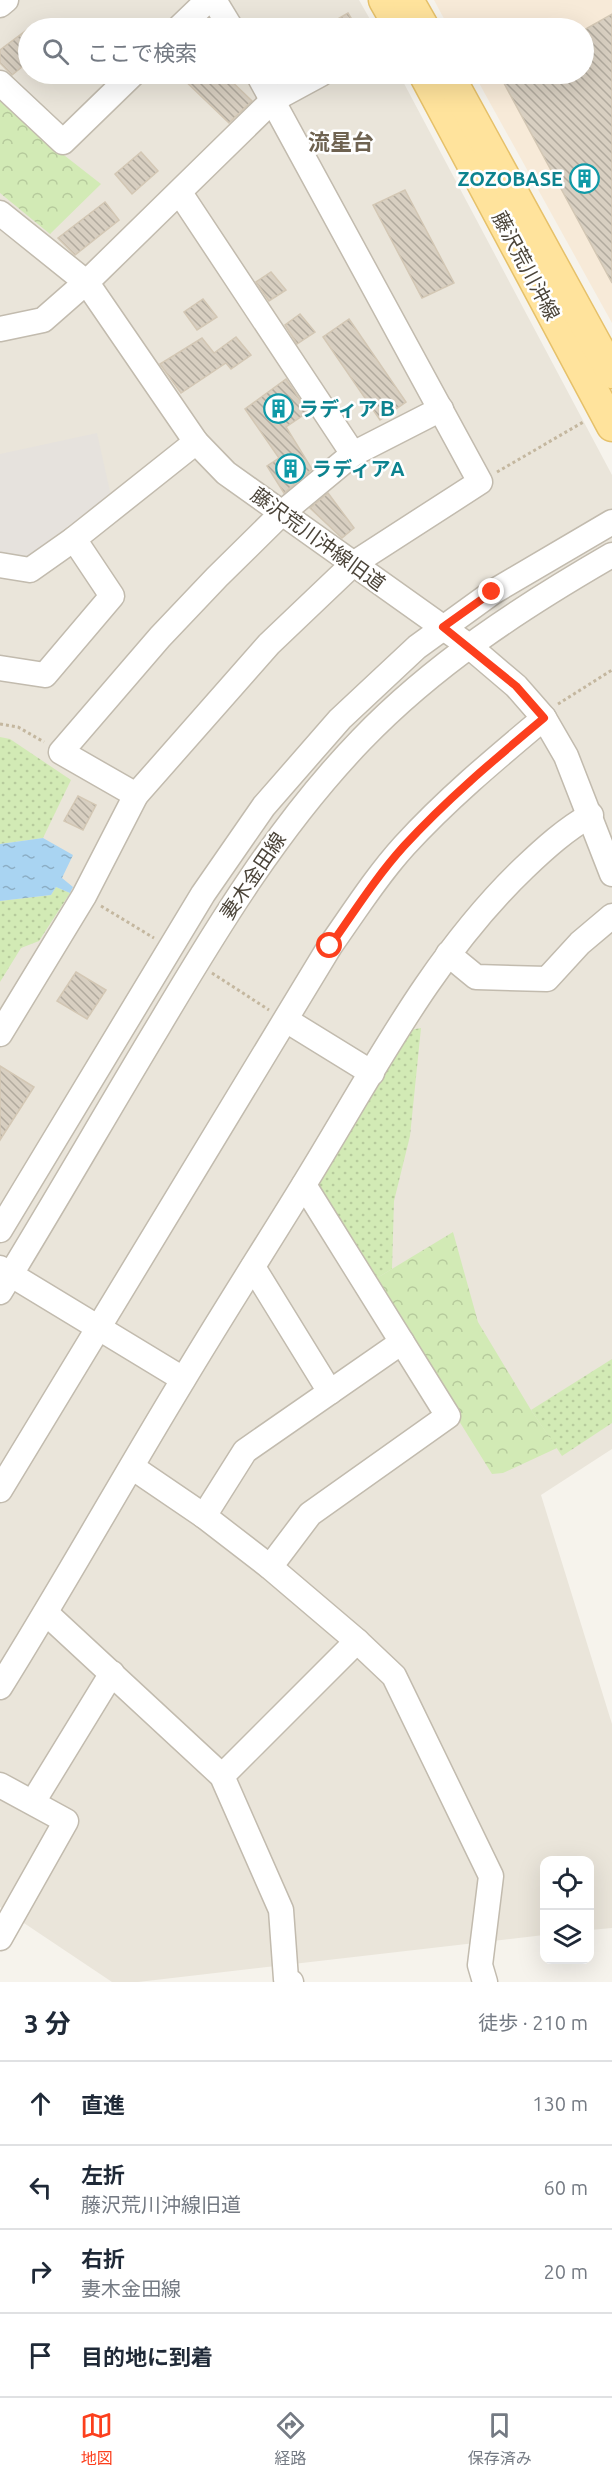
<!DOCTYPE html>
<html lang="ja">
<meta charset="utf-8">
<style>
:root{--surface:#fff;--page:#f2f2f3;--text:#1f2937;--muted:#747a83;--line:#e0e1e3;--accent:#fc3f1d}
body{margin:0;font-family:Ubuntu,"Noto Sans JP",sans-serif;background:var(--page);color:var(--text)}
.controls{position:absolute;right:18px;bottom:18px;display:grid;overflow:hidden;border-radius:12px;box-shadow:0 6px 24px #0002}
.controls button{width:54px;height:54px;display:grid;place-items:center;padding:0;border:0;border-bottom:2px solid var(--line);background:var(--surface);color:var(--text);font:30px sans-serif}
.stop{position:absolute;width:18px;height:18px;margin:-14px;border:4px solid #fc3f1d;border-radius:50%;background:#fff}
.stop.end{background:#fc3f1d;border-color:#fff;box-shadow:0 2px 6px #0008}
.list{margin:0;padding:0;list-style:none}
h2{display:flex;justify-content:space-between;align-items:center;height:78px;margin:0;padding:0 24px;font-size:26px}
h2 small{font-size:20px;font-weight:400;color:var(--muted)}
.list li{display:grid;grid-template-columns:39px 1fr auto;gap:18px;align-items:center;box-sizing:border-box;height:84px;padding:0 24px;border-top:2px solid var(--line)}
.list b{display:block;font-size:22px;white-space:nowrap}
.list p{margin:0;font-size:20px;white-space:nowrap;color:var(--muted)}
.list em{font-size:20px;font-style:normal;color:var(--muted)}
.icon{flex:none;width:33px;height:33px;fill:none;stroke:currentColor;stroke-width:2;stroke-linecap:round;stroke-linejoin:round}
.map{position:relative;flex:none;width:612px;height:1982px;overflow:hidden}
.search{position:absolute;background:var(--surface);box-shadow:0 6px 24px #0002;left:18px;right:18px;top:18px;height:66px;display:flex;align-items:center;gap:15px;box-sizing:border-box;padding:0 21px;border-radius:33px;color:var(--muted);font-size:22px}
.sheet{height:414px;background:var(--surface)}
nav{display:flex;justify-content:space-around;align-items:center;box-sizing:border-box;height:84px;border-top:2px solid var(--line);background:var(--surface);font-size:16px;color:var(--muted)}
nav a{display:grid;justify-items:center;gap:3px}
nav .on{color:var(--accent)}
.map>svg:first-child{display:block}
.residential{fill:#eae5da}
.commercial{fill:#f7ead8}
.industrial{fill:#e6e2dd}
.grass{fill:url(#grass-dots)}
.park{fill:url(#park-crowns)}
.water{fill:url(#water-ripples)}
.building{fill:url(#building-back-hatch);stroke:#d3c7b4;stroke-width:1.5}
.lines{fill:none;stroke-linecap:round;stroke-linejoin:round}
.minor-casing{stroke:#c2bbae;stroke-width:27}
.major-casing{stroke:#e6c16a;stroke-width:33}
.path{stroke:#c4b79f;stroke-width:3;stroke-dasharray:3 3;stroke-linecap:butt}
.minor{stroke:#fff;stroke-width:24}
.major{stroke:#ffe39c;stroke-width:30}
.route{stroke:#fc3f1d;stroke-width:8}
.labels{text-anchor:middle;stroke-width:5;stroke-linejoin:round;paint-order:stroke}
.culture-label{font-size:20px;font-weight:bold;fill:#0d838f;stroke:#fff;text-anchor:start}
.street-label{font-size:20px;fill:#4b4439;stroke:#fff}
.quarter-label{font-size:22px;font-weight:bold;fill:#6e6250;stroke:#fff}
</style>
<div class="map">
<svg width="612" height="1982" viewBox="0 0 612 1982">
<defs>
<pattern id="grass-dots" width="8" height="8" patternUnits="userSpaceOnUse" patternTransform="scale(1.5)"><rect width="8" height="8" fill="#d2eab5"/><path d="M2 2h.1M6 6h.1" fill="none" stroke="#b6ca9c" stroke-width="1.8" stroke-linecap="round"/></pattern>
<pattern id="park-crowns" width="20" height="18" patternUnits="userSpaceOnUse" patternTransform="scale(1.5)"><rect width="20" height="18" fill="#d2eab5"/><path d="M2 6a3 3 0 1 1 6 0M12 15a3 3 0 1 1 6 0" fill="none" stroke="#b6ca9c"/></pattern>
<pattern id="water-ripples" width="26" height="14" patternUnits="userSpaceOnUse" patternTransform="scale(1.5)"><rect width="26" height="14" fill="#a9d4f2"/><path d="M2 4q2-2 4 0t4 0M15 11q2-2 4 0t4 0" fill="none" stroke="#8caec5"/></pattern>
<pattern id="building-back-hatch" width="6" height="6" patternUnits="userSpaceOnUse" patternTransform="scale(1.5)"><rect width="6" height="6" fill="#d8cfc1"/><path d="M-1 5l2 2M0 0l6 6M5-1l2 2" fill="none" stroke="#b1aa9e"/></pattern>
</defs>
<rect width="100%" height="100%" fill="#f6f3ec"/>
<path class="residential" d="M 0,0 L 359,0 L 375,28 L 28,28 L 28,74 L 399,74 L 612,475 L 612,1449 L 541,1495 L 612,1724 L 612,1928 L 590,1930 L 590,1860 L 544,1860 L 544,1935 L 138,1982 L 112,1982 L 0,1907 Z"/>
<path class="commercial" d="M 434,0 L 612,0 L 612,323 L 474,74 L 584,74 L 584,28 L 449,28 Z"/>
<path class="industrial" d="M 97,433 L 111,496 L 23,559 L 0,554 L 0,454 Z"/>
<g class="grass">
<path d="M 0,737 L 10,739 L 71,780 L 43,838 L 0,844 Z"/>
<path d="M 56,887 L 70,893 L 39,941 L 21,948 L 0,982 L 0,901 L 51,895 Z"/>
<path d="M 421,1028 L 410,1136 L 394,1201 L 392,1269 L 372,1281 L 314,1188 L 405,1031 Z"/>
<path d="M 612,1359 L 612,1423 L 562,1456 L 531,1410 Z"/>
</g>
<g class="park">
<path d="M 0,95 L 60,152 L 101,184 L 50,234 L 0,193 Z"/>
<path d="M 453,1232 L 478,1322 L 531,1410 L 557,1448 L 503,1473 L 492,1474 L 372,1281 Z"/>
</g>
<path class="water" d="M 43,838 L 73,855 L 62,878 L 73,887 L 70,893 L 56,887 L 51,895 L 0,901 L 0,844 Z"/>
<g class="building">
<path d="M 348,13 L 357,28 L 322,28 Z"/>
<path d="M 612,14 L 612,283 L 499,74 L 584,74 L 584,30 Z"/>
<path d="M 28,29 L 28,62 L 12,75 L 0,63 L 0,50 Z"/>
<path d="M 178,74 L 224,74 L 252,101 L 229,123 Z"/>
<path d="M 141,152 L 158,171 L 132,194 L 115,174 Z"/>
<path d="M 405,190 L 454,283 L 422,298 L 373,205 Z"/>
<path d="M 105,202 L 119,220 L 75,255 L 58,238 Z"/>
<path d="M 271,272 L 286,290 L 269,301 L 256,282 Z"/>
<path d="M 203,299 L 217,317 L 197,330 L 184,312 Z"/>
<path d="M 300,314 L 315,332 L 297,344 L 285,325 Z"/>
<path d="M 349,319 L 406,402 L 380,420 L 323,337 Z"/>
<path d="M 236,337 L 251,355 L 231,369 L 226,363 L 181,393 L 160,364 L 202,338 L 214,353 Z"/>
<path d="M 286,379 L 308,412 L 286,427 L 312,469 L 284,493 L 267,466 L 279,458 L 245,409 Z"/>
<path d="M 328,493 L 354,528 L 342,538 L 310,508 Z"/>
<path d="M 78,796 L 96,805 L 83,830 L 64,821 Z"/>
<path d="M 76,972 L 106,990 L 87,1019 L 57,1001 Z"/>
<path d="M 0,1066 L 34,1087 L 0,1140 Z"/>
</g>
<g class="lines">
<defs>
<g id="minor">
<path d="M 214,0 L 231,28"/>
<path d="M 0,5 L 6,0"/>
<path d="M 179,28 L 208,0"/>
<path d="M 0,83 L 63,142 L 133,74"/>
<path d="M 180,193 L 353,454"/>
<path d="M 0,213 L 87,283 L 196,442 L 226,473 L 469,646 L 516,686 L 544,718 L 566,756 L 612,874"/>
<path d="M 0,329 L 43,320 L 92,277 L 273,100 L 321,74"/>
<path d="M 0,565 L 30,570 L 74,539 L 196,442"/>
<path d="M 0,668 L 45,675 L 112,596 L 74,539"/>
<path d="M 136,795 L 61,752 L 160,637 L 217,577 L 282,513 L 353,454 L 441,409"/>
<path d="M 448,954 L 476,977 L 547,979 L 580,943 L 612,916"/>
<path d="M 286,1020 L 372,1073"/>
<path d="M 0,1034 L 84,896 L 136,795 L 269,644 L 353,564 L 480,482 L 258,74"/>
<path d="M 0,1230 L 203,894 L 264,806 L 340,719 L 417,647 L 493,592 L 612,522"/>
<path d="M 253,1267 L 330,1392"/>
<path d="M 0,1268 L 183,1379"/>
<path d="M 0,1292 C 54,1204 105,1115 158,1027 C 218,926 279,825 361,740 C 434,664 522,607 612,555"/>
<path d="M 132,1467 L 204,1516 L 270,1567 L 357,1641 L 394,1676 L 491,1876 L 480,1965 L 485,1982"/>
<path d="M 0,1490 L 330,946 C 354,912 376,877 404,846 C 447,799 495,759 544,718"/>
<path d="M 204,1516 L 245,1451 L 402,1342"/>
<path d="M 270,1567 L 310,1514 L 448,1416 L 304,1185"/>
<path d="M 46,1613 L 222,1776 L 281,1910 L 286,1979 L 291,1982"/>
<path d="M 0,1687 C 63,1586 121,1482 183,1380 C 222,1315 263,1251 303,1186 C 371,1076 430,958 524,868 C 545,848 566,829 591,815"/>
<path d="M 222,1776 L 357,1641"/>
<path d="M 0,1785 L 66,1821 L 0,1938"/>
<path d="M 33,1802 L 112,1673"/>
</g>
<g id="major">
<path d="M 384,0 L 400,28"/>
<path d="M 408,0 L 424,28"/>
<path d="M 424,74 L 612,426"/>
<path d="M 448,74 L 612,373"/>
</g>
</defs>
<use href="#minor" class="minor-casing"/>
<use href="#major" class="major-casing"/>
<g class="path">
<path d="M 497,472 L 585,421"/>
<path d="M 558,704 L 612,670"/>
<path d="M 0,724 L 18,727 L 44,742"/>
<path d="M 101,906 L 154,938"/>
<path d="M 212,973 L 269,1010"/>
</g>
<use href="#minor" class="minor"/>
<use href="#major" class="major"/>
</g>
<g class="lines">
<path class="route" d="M 330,946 C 354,912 376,877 404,846 C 447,799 495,759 544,718 L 516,686 L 443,627 L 492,592"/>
</g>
<defs>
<symbol id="building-ring" viewBox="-11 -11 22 22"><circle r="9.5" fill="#fff" stroke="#0f9aa8" stroke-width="1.5"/><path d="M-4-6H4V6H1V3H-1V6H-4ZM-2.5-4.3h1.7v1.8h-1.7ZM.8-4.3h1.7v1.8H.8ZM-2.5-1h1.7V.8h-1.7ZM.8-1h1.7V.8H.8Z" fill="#0f9aa8"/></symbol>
</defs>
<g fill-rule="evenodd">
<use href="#building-ring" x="568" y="162" width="33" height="33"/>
<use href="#building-ring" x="262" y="392" width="33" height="33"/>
<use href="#building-ring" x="274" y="452" width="33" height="33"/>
</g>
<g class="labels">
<g class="culture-label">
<text x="563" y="186" text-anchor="end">ZOZOBASE</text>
<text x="299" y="416">ラディアＢ</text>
<text x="312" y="476">ラディアA</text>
</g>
<g class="street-label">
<text transform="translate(526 266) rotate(62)" y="7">藤沢荒川沖線</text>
<text transform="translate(318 539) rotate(36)" y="7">藤沢荒川沖線旧道</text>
<text transform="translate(253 876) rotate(-56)" y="7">妻木金田線</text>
</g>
<g class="quarter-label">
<text x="341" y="150">流星台</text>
</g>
</g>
</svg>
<div class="controls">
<button><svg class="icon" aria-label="locate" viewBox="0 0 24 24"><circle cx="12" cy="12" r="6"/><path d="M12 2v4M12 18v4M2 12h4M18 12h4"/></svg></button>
<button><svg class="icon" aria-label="layers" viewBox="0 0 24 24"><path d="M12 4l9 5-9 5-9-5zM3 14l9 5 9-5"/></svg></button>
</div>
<div class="stop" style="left:330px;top:946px"></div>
<div class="stop end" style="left:492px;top:592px"></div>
<div class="search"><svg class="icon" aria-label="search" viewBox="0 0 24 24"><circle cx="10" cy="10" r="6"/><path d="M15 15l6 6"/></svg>ここで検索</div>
</div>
<section class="sheet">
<h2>3 分<small>徒歩 · 210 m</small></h2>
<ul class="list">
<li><svg class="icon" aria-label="ahead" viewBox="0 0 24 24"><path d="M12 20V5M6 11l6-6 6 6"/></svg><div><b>直進</b></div><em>130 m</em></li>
<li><svg class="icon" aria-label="left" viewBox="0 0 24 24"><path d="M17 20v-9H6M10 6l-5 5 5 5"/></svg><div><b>左折</b><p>藤沢荒川沖線旧道</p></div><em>60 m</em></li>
<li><svg class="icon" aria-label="right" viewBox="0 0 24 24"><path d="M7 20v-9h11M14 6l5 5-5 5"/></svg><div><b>右折</b><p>妻木金田線</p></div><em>20 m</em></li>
<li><svg class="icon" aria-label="arrive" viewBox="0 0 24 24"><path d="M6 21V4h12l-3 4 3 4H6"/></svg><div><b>目的地に到着</b></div></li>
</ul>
</section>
<nav>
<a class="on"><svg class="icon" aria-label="map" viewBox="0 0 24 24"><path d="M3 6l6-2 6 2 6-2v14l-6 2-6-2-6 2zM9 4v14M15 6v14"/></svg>地図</a>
<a><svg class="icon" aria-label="directions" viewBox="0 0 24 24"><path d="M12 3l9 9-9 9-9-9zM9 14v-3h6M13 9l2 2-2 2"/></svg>経路</a>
<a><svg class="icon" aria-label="saved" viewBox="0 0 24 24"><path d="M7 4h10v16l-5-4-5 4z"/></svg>保存済み</a>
</nav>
